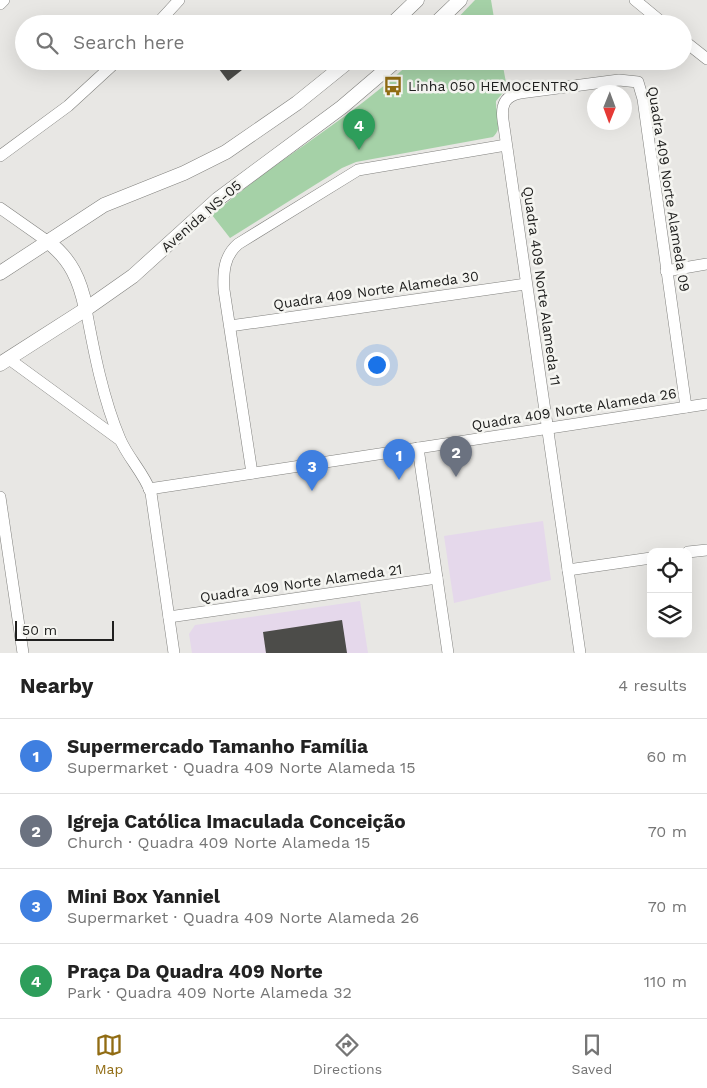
<!DOCTYPE html>
<meta charset="utf-8">
<style>
:root{--surface:#fff;--page:#f6f6f6;--text:#222;--muted:#767676;--line:#e0e0e0;--accent:#916c13}
body{margin:0;font-family:"Work Sans",sans-serif;background:var(--page);color:var(--text)}
.controls{position:absolute;right:15px;bottom:15px;display:grid;overflow:hidden;border-radius:10px;box-shadow:0 5px 20px #0002}
.controls button{width:45px;height:45px;display:grid;place-items:center;padding:0;border:0;border-bottom:1px solid var(--line);background:var(--surface);color:var(--text);font:25px sans-serif}
.compass{position:absolute;left:587px;top:85px;width:45px;height:45px;border-radius:50%;background:var(--surface);box-shadow:0 5px 20px #0002;rotate:181deg}
.scale{position:absolute;left:15px;bottom:12px;width:99px;box-sizing:border-box;padding-left:5px;border:2px solid #20201f;border-top:0;font-size:14px;line-height:18px;white-space:nowrap;color:#20201f;-webkit-text-stroke:4px #f5f5f1;paint-order:stroke}
.you{position:absolute;left:376px;top:364px;width:18px;height:18px;margin:-12px;border:4px solid #fff;border-radius:50%;background:#1a73e8;box-shadow:0 0 0 8px #1a73e833}
.badge{display:grid;place-items:center;width:32px;height:32px;border-radius:50%;background:var(--accent);color:#fff;font-size:16px;font-weight:700}
.pin{position:absolute;translate:-50% -41px;filter:drop-shadow(0 1px 2px #0008)}
.pin::after{content:'';position:absolute;top:26px;width:18px;height:15px;background:inherit;clip-path:polygon(0 0,100% 0,50% 100%)}
.list{margin:0;padding:0;list-style:none}
h2{display:flex;justify-content:space-between;align-items:center;height:65px;margin:0;padding:0 20px;font-size:21px}
h2 small{font-size:16px;font-weight:400;color:var(--muted)}
.list li{display:grid;grid-template-columns:32px 1fr auto;gap:15px;align-items:center;box-sizing:border-box;height:75px;padding:0 20px;border-top:1px solid var(--line)}
.list b{display:block;font-size:19px;white-space:nowrap}
.list p{margin:0;font-size:16px;white-space:nowrap;color:var(--muted)}
.list em{font-size:16px;font-style:normal;color:var(--muted)}
.icon{flex:none;width:28px;height:28px;fill:none;stroke:currentColor;stroke-width:2;stroke-linecap:round;stroke-linejoin:round}
.map{position:relative;flex:none;width:707px;height:653px;overflow:hidden}
.search{position:absolute;background:var(--surface);box-shadow:0 5px 20px #0002;left:15px;right:15px;top:15px;height:55px;display:flex;align-items:center;gap:12px;box-sizing:border-box;padding:0 18px;border-radius:28px;color:var(--muted);font-size:19px}
.sheet{height:365px;background:var(--surface)}
nav{display:flex;justify-content:space-around;align-items:center;box-sizing:border-box;height:70px;border-top:1px solid var(--line);background:var(--surface);font-size:14px;color:var(--muted)}
nav a{display:grid;justify-items:center;gap:2px}
nav .on{color:var(--accent)}
.map>svg:first-child{display:block}
.education{fill:#e5d8eb}
.green{fill:#a5d1a7}
.building{fill:#4c4c49}
.lines{fill:none;stroke-linecap:round;stroke-linejoin:round}
.minor-casing{stroke:#81817e;stroke-width:12}
.tertiary-casing{stroke:#81817e;stroke-width:15}
.minor{stroke:#fff;stroke-width:11}
.tertiary{stroke:#fff;stroke-width:14}
.labels{text-anchor:middle;stroke-width:5;stroke-linejoin:round;paint-order:stroke}
.poi-label{font-size:14px;fill:#20201f;stroke:#f5f5f1;text-anchor:start}
.street-label{font-size:14px;fill:#20201f;stroke:#f5f5f1}
</style>
<div class="map">
<svg width="707" height="653" viewBox="0 0 707 653">
<rect width="100%" height="100%" fill="#e8e7e4"/>
<g class="education">
<path d="M 543,521 L 551,580 L 454,603 L 444,536 Z"/>
<path d="M 360,601 L 368,653 L 192,653 L 189,634 L 195,625 Z"/>
</g>
<g class="green">
<path d="M 475,0 L 491,0 L 495,24 L 452,24 Z"/>
<path d="M 412,61 L 502,61 L 507,88 L 496,101 C 495,113 504,128 493,137 L 356,162 L 342,168 L 230,238 L 212,215 C 276,160 350,119 412,61 Z"/>
</g>
<g class="building">
<path d="M 213,61 L 244,61 L 247,66 L 228,81 Z"/>
<path d="M 342,620 L 347,653 L 266,653 L 263,632 Z"/>
</g>
<g class="lines">
<defs>
<g id="minor">
<path d="M 635,0 L 664,24"/>
<path d="M 0,4 L 4,0"/>
<path d="M 157,24 L 179,0"/>
<path d="M 683,40 L 707,59"/>
<path d="M 0,156 L 68,106 L 117,61"/>
<path d="M 0,208 L 47,241"/>
<path d="M 666,271 L 707,264"/>
<path d="M 86,309 C 94,352 103,399 120,439 C 128,458 144,473 151,493 L 174,653"/>
<path d="M 230,326 L 526,284"/>
<path d="M 9,359 L 120,440"/>
<path d="M 418,448 L 448,653"/>
<path d="M 252,473 L 224,290 C 223,272 224,256 238,244 L 358,170 L 506,145"/>
<path d="M 149,489 L 707,404"/>
<path d="M 0,497 L 23,653"/>
<path d="M 688,552 L 707,550"/>
<path d="M 568,570 L 651,558"/>
<path d="M 169,617 L 437,578"/>
<path d="M 580,653 L 503,120 C 501,106 504,96 520,93 L 619,80 L 638,82 L 643,99 L 686,407"/>
</g>
<g id="tertiary">
<path d="M 392,24 L 417,0"/>
<path d="M 435,24 L 460,0"/>
<path d="M 47,241 C 71,259 80,280 86,309"/>
<path d="M 0,273 L 104,205 L 184,173 L 226,152 L 297,103 L 349,61"/>
<path d="M 0,364 L 86,309 L 133,276 L 218,199 L 342,107 L 396,61"/>
</g>
</defs>
<use href="#minor" class="minor-casing"/>
<use href="#tertiary" class="tertiary-casing"/>
<use href="#minor" class="minor"/>
<use href="#tertiary" class="tertiary"/>
</g>
<defs>
<symbol id="bus-bare" viewBox="-9 -9 18 18"><path d="M-5-6H5V4H4V6H2V4H-2V6H-4V4H-5ZM-3.5-4V0h7V-4ZM-3.5 1.2v1.5H-2V1.2ZM2 1.2v1.5H3.5V1.2Z" fill="#916c13" stroke="#f5f5f1" stroke-width="2.5" paint-order="stroke"/></symbol>
</defs>
<g fill-rule="evenodd">
<use href="#bus-bare" x="379" y="72" width="28" height="28"/>
</g>
<g class="labels">
<g class="poi-label">
<text x="408" y="91">Linha 050 HEMOCENTRO</text>
</g>
<g class="street-label">
<text transform="translate(669 189) rotate(81)" y="5">Quadra 409 Norte Alameda 09</text>
<text transform="translate(201 216) rotate(-41)" y="5">Avenida NS-05</text>
<text transform="translate(542 286) rotate(82)" y="5">Quadra 409 Norte Alameda 11</text>
<text transform="translate(376 290) rotate(-8)" y="5">Quadra 409 Norte Alameda 30</text>
<text transform="translate(574 409) rotate(-9)" y="5">Quadra 409 Norte Alameda 26</text>
<text transform="translate(301 583) rotate(-8)" y="5">Quadra 409 Norte Alameda 21</text>
</g>
</g>
</svg>
<div class="controls">
<button><svg class="icon" aria-label="locate" viewBox="0 0 24 24"><circle cx="12" cy="12" r="6"/><path d="M12 2v4M12 18v4M2 12h4M18 12h4"/></svg></button>
<button><svg class="icon" aria-label="layers" viewBox="0 0 24 24"><path d="M12 4l9 5-9 5-9-5zM3 14l9 5 9-5"/></svg></button>
</div>
<svg class="compass" viewBox="-18 -18 36 36"><path d="M0-13l5 13h-10z" fill="#e53935"/><path d="M0 13l5-13h-10z" fill="#767676"/></svg>
<div class="scale">50 m</div>
<div class="you"></div>
<div class="pin badge" style="left:399px;top:480px;background:#3f7fe0">1</div>
<div class="pin badge" style="left:456px;top:477px;background:#6b7280">2</div>
<div class="pin badge" style="left:312px;top:491px;background:#3f7fe0">3</div>
<div class="pin badge" style="left:359px;top:150px;background:#2e9e5b">4</div>
<div class="search"><svg class="icon" aria-label="search" viewBox="0 0 24 24"><circle cx="10" cy="10" r="6"/><path d="M15 15l6 6"/></svg>Search here</div>
</div>
<section class="sheet">
<h2>Nearby<small>4 results</small></h2>
<ul class="list">
<li><span class="badge" style="background:#3f7fe0">1</span><div><b>Supermercado Tamanho Família</b><p>Supermarket · Quadra 409 Norte Alameda 15</p></div><em>60 m</em></li>
<li><span class="badge" style="background:#6b7280">2</span><div><b>Igreja Católica Imaculada Conceição</b><p>Church · Quadra 409 Norte Alameda 15</p></div><em>70 m</em></li>
<li><span class="badge" style="background:#3f7fe0">3</span><div><b>Mini Box Yanniel</b><p>Supermarket · Quadra 409 Norte Alameda 26</p></div><em>70 m</em></li>
<li><span class="badge" style="background:#2e9e5b">4</span><div><b>Praça Da Quadra 409 Norte</b><p>Park · Quadra 409 Norte Alameda 32</p></div><em>110 m</em></li>
</ul>
</section>
<nav>
<a class="on"><svg class="icon" aria-label="map" viewBox="0 0 24 24"><path d="M3 6l6-2 6 2 6-2v14l-6 2-6-2-6 2zM9 4v14M15 6v14"/></svg>Map</a>
<a><svg class="icon" aria-label="directions" viewBox="0 0 24 24"><path d="M12 3l9 9-9 9-9-9zM9 14v-3h6M13 9l2 2-2 2"/></svg>Directions</a>
<a><svg class="icon" aria-label="saved" viewBox="0 0 24 24"><path d="M7 4h10v16l-5-4-5 4z"/></svg>Saved</a>
</nav>
